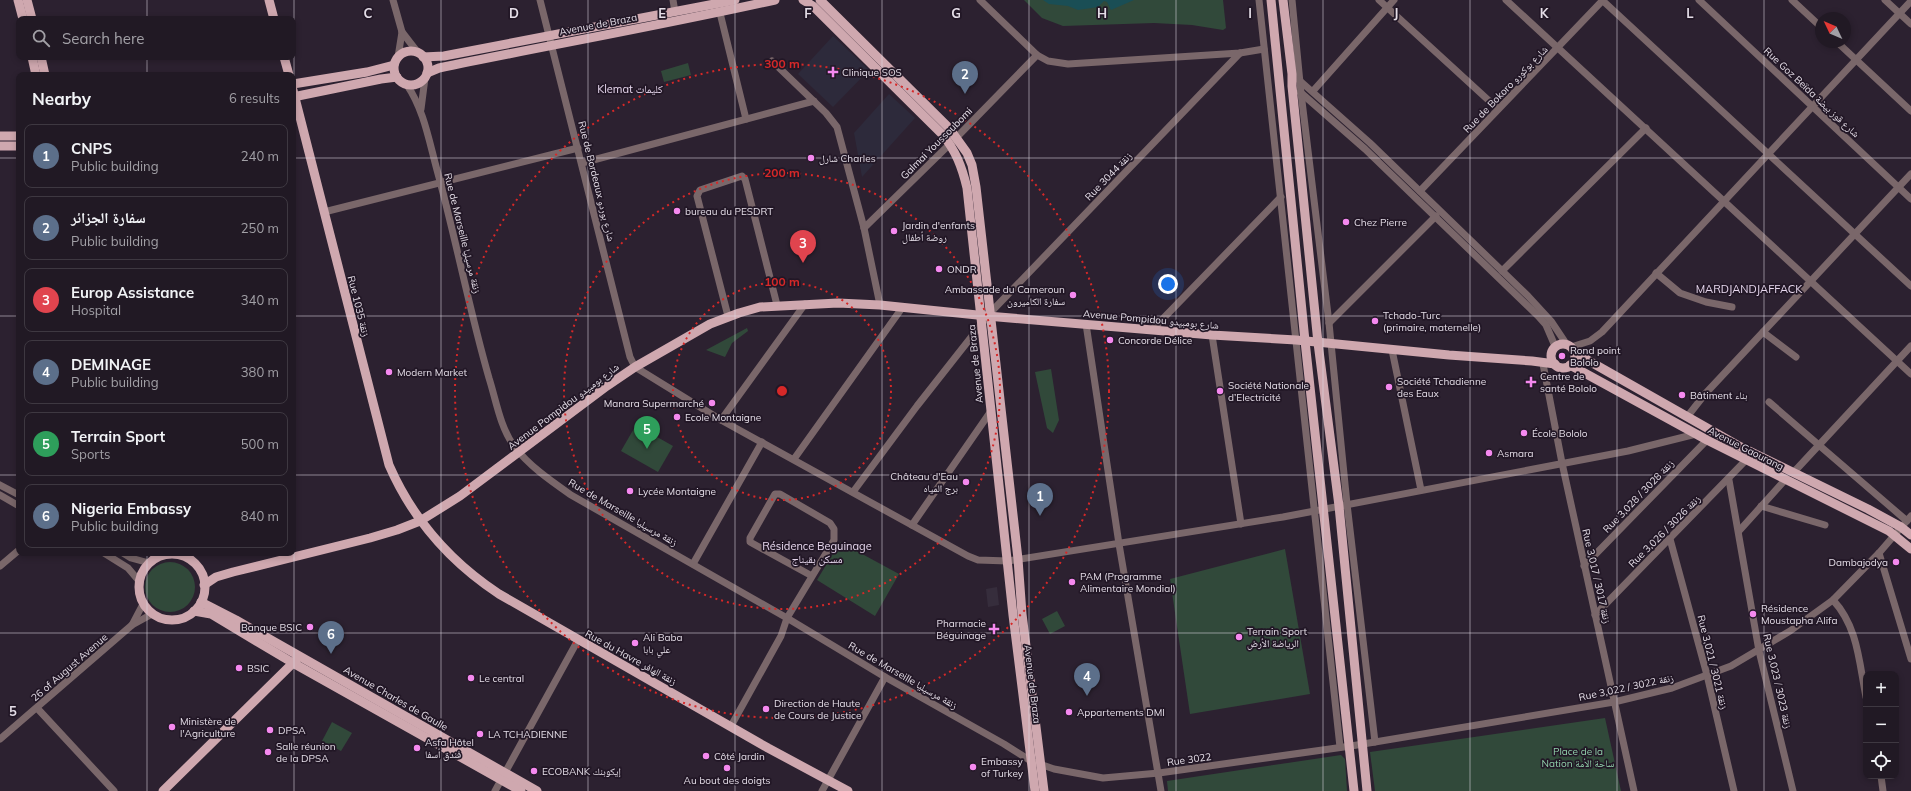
<!DOCTYPE html>
<meta charset="utf-8">
<style>
:root{--surface:#211924;--page:#2d2631;--text:#f1f3f6;--muted:#a2a0a6;--line:#3e3841;--accent:#f589ef}
body{margin:0;font-family:Mulish,"Noto Naskh Arabic",sans-serif;background:var(--page);color:var(--text)}
.controls{position:absolute;right:12px;bottom:12px;display:grid;overflow:hidden;border-radius:8px;box-shadow:0 2px 6px #0003}
.controls button{width:36px;height:36px;display:grid;place-items:center;padding:0;border:0;border-bottom:1px solid var(--line);background:var(--surface);color:var(--text);font:20px sans-serif}
.compass{position:absolute;left:1815px;top:12px;width:36px;height:36px;border-radius:50%;background:var(--surface);box-shadow:0 2px 6px #0003;rotate:314deg}
.you{position:absolute;left:1168px;top:284px;width:14px;height:14px;margin:-10px;border:3px solid #fff;border-radius:50%;background:#1a73e8;box-shadow:0 0 0 6px #1a73e833}
.badge{display:grid;place-items:center;width:26px;height:26px;border-radius:50%;background:var(--accent);color:#fff;font-size:13px;font-weight:700}
.pin{position:absolute;translate:-50% -33px;filter:drop-shadow(0 1px 2px #0008)}
.pin::after{content:'';position:absolute;top:21px;width:14px;height:12px;background:inherit;clip-path:polygon(0 0,100% 0,50% 100%)}
.list{margin:0;padding:0;list-style:none}
h2{display:flex;justify-content:space-between;align-items:center;height:52px;margin:0;padding:0 16px;font-size:17px}
h2 small{font-size:13px;font-weight:400;color:var(--muted)}
.list li{display:grid;grid-template-columns:26px 1fr auto;gap:12px;align-items:center;box-sizing:border-box;height:64px;margin:0 8px 8px;padding:0 8px;border:1px solid var(--line);border-radius:8px}
.list b{display:block;font-size:15px;white-space:nowrap}
.list p{margin:0;font-size:13px;white-space:nowrap;color:var(--muted)}
.list em{font-size:13px;font-style:normal;color:var(--muted)}
.icon{flex:none;width:22px;height:22px;fill:none;stroke:currentColor;stroke-width:2;stroke-linecap:round;stroke-linejoin:round}
.map{position:relative;flex:none;width:1911px;height:791px;overflow:hidden}
.search{position:absolute;background:var(--surface);box-shadow:0 2px 6px #0003;left:16px;top:16px;width:280px;height:44px;display:flex;align-items:center;gap:10px;box-sizing:border-box;padding:0 14px;border-radius:8px;color:var(--muted);font-size:15px}
.panel{position:absolute;background:var(--surface);box-shadow:0 2px 6px #0003;left:16px;top:72px;width:280px;height:484px;border-radius:8px}
.map>svg:first-child{display:block}
.education{fill:#362d3c}
.medical{fill:#2d2a3b}
.green{fill:#31493a}
.water{fill:#1a4e55}
.lines{fill:none;stroke-linecap:round;stroke-linejoin:round}
.minor{stroke:#7a676a;stroke-width:7}
.major{stroke:#cfa8af;stroke-width:9}
.grid{fill:none;stroke:#e4dde7;stroke-width:1;stroke-opacity:0.55}
.ring{fill:none;stroke:#d62828;stroke-width:2;stroke-dasharray:2 4}
.poi-dot{fill:#f589ef;stroke:#221726;stroke-width:1.5}
.labels{text-anchor:middle;stroke-width:3.5;stroke-linejoin:round;paint-order:stroke}
.street-label{font-size:10px;fill:#e4dde7;stroke:#221726}
.poi-label{font-size:10px;fill:#e4dde7;stroke:#221726;text-anchor:start}
.park-label{font-size:10px;fill:#92d2ac;stroke:#221726}
.neighbourhood-label{font-size:11px;fill:#e8d9ef;stroke:#221726}
.grid-label{font-size:13px;text-anchor:middle;font-weight:bold;fill:#e4dde7;stroke:#221726;stroke-width:3.5;stroke-linejoin:round;paint-order:stroke}
.centre{fill:#d62828;stroke:#221726;stroke-width:2}
.ring-label{font-size:12px;text-anchor:middle;font-weight:bold;fill:#d62828;stroke:#221726;stroke-width:3.5;stroke-linejoin:round;paint-order:stroke}
</style>
<div class="map">
<svg width="1911" height="791" viewBox="0 0 1911 791">
<rect width="100%" height="100%" fill="#2c2130"/>
<path class="education" d="M 997,587 L 999,605 L 988,607 L 986,589 Z"/>
<g class="medical">
<path d="M 833,36 L 869,70 L 833,107 L 798,74 Z"/>
<path d="M 889,94 L 915,118 L 862,177 L 854,133 Z"/>
</g>
<g class="green">
<path d="M 1024,0 L 1223,0 L 1226,28 L 1223,30 L 1192,25 L 1154,23 L 1063,26 L 1042,18 Z"/>
<path d="M 688,63 L 691,75 L 664,82 L 661,71 Z"/>
<path d="M 747,328 L 748,331 L 732,343 L 725,357 L 706,350 Z"/>
<path d="M 1051,369 L 1059,420 L 1053,433 L 1047,428 L 1035,372 Z"/>
<path d="M 636,425 L 673,446 L 658,472 L 621,451 Z"/>
<path d="M 840,542 L 899,574 L 875,616 L 817,580 Z"/>
<path d="M 1285,549 L 1310,694 L 1190,714 L 1170,579 Z"/>
<circle cx="170" cy="587" r="25"/>
<path d="M 1057,611 L 1065,626 L 1050,634 L 1042,619 Z"/>
<path d="M 1605,718 L 1621,791 L 1375,791 L 1370,752 Z"/>
<path d="M 332,722 L 352,733 L 341,751 L 322,741 Z"/>
<path d="M 1341,755 L 1345,759 L 1347,791 L 1168,791 L 1167,781 Z"/>
</g>
<path class="water" d="M 1043,0 L 1134,0 L 1111,10 L 1107,2 L 1104,1 L 1098,7 L 1078,10 L 1068,6 L 1049,4 Z"/>
<g class="lines">
<g class="minor">
<path d="M 393,0 L 402,32 L 398,57"/>
<path d="M 540,0 L 630,357 L 635,367 L 721,420 L 968,556 L 978,560 L 1008,561 L 1283,517 L 1628,451 L 1696,434"/>
<path d="M 673,0 L 675,12"/>
<path d="M 980,0 L 1037,55 L 1048,61 L 1068,64 L 1240,53 L 1264,49"/>
<path d="M 1259,0 L 1340,747"/>
<path d="M 1292,0 L 1301,93 L 1329,323 L 1347,504 L 1375,742"/>
<path d="M 1379,0 L 1498,109"/>
<path d="M 1506,0 L 1911,374"/>
<path d="M 1602,0 L 1911,286"/>
<path d="M 1699,0 L 1911,199"/>
<path d="M 1792,0 L 1821,27"/>
<path d="M 1885,0 L 1911,24"/>
<path d="M 720,13 L 746,119"/>
<path d="M 402,32 L 419,54"/>
<path d="M 1837,42 L 1911,111"/>
<path d="M 772,61 L 826,113 L 837,127 L 864,228 L 880,305"/>
<path d="M 1299,80 L 1370,143 L 1528,296 L 1551,321 L 1567,345"/>
<path d="M 407,85 C 424,110 429,141 437,170 C 456,239 469,309 489,378 C 496,400 500,427 514,446 C 529,466 551,481 571,495 L 787,618 L 885,677 L 1004,744 L 1031,761 L 1054,769 L 1103,778 L 1159,773 L 1351,746 L 1614,702 L 1672,688 L 1731,666 L 1790,631 L 1833,600 L 1879,553 L 1911,516"/>
<path d="M 1313,91 L 1394,0"/>
<path d="M 1300,92 L 1365,149 L 1538,316 L 1546,325 L 1555,346"/>
<path d="M 421,109 L 425,78"/>
<path d="M 582,163 L 814,101"/>
<path d="M 1420,191 L 1603,0"/>
<path d="M 324,212 L 578,148"/>
<path d="M 864,228 L 957,137 L 1037,55"/>
<path d="M 1502,271 L 1646,128"/>
<path d="M 1656,273 L 1680,293 L 1706,302 L 1732,307"/>
<path d="M 728,316 L 697,196 L 700,190 L 742,176 L 745,179 L 777,305"/>
<path d="M 1329,323 L 1436,216"/>
<path d="M 1086,324 L 1119,544 L 1161,791"/>
<path d="M 1152,330 L 1281,197"/>
<path d="M 1763,332 L 1796,357"/>
<path d="M 1212,335 L 1241,524"/>
<path d="M 1571,347 L 1590,341 L 1602,332 L 1911,1"/>
<path d="M 1392,350 L 1421,490"/>
<path d="M 1543,364 L 1562,463 L 1634,791"/>
<path d="M 1769,402 L 1907,521"/>
<path d="M 1687,417 L 1705,394 L 1911,174"/>
<path d="M 721,420 L 805,304"/>
<path d="M 794,459 L 902,308"/>
<path d="M 1793,473 L 1911,346"/>
<path d="M 1729,480 L 1759,651 L 1793,791"/>
<path d="M 0,485 L 19,495"/>
<path d="M 853,492 L 917,406 L 991,312 L 1240,53"/>
<path d="M 0,495 L 19,506"/>
<path d="M 1761,506 L 1825,525"/>
<path d="M 912,525 L 991,411"/>
<path d="M 1739,531 L 1785,480"/>
<path d="M 1670,539 L 1707,675 L 1734,791"/>
<path d="M 104,553 L 128,568 L 139,581"/>
<path d="M 123,553 L 131,558 L 149,563"/>
<path d="M 1879,553 L 1911,659"/>
<path d="M 693,564 L 762,442"/>
<path d="M 0,566 L 19,550"/>
<path d="M 1584,566 L 1707,440"/>
<path d="M 1833,600 C 1858,627 1859,662 1866,697"/>
<path d="M 1595,615 L 1746,460"/>
<path d="M 132,625 L 143,604"/>
<path d="M 37,708 L 114,791"/>
<path d="M 731,726 L 781,636 L 787,618 L 834,540 L 834,529 L 830,523 L 780,494 L 775,494 L 750,538 L 750,542 L 812,576"/>
<path d="M 0,739 L 132,625 L 152,614"/>
<path d="M 1881,776 L 1883,791"/>
<path d="M 495,791 L 578,640"/>
<path d="M 822,791 L 885,677"/>
</g>
<g class="major">
<path d="M 18,0 L 23,19"/>
<path d="M 27,0 L 32,19"/>
<path d="M 269,0 L 274,19"/>
<path d="M 803,0 L 813,6 L 942,134 C 956,151 962,167 967,188 L 1013,615 L 1035,791"/>
<path d="M 820,0 L 949,128 L 967,153 L 972,165 L 976,187 L 1018,559 L 1022,614 L 1044,791"/>
<path d="M 1271,0 L 1305,341 L 1354,791"/>
<path d="M 1283,0 L 1292,74 L 1292,86 L 1318,343 L 1339,506 L 1367,791"/>
<circle cx="411" cy="68" r="17"/>
<path d="M 32,57 L 36,75"/>
<path d="M 41,57 L 45,75"/>
<path d="M 284,57 L 289,75"/>
<path d="M 423,57 L 444,56 L 735,0"/>
<path d="M 427,73 L 439,68 C 550,45 663,25 775,0"/>
<path d="M 293,84 L 367,72 L 394,65"/>
<path d="M 293,90 L 389,465 C 413,520 449,561 499,594 L 768,748 L 848,791"/>
<path d="M 293,97 L 381,79 L 397,77"/>
<path d="M 0,136 L 19,136"/>
<path d="M 0,146 L 19,146"/>
<circle cx="1563" cy="356" r="12"/>
<path d="M 1573,350 L 1589,361 L 1737,445 L 1868,509 L 1901,527 L 1911,535"/>
<path d="M 1570,365 L 1707,440 L 1889,531 L 1911,549"/>
<circle cx="172" cy="587" r="33"/>
<path d="M 204,585 L 216,577 L 233,572 L 370,538 L 397,530 L 420,521 L 460,496 L 607,386 L 635,367 L 710,324 L 739,313 L 760,307 L 838,303 L 880,305 L 987,316 L 1212,335 L 1296,340 L 1449,355 L 1532,361 L 1555,364"/>
<path d="M 201,602 L 236,620 L 537,791"/>
<path d="M 194,611 L 211,614 L 293,663 L 521,791"/>
<path d="M 163,791 L 296,660"/>
</g>
</g>
<path class="grid" d="M 147,0 L 147,19M 294,0 L 294,791M 441,0 L 441,791M 588,0 L 588,791M 735,0 L 735,791M 882,0 L 882,791M 1029,0 L 1029,791M 1176,0 L 1176,791M 1323,0 L 1323,791M 1470,0 L 1470,791M 1617,0 L 1617,791M 1764,0 L 1764,791M 147,57 L 147,75M 0,158 L 19,158M 293,158 L 1911,158M 0,316 L 19,316M 293,316 L 1911,316M 0,475 L 19,475M 293,475 L 1911,475M 147,553 L 147,791M 0,633 L 1911,633"/>
<g class="ring">
<circle cx="782" cy="391" r="109"/>
<circle cx="782" cy="391" r="218"/>
<circle cx="782" cy="391" r="327"/>
</g>
<g class="poi-dot">
<path d="M831 66h4v4h4v4h-4v4h-4v-4h-4v-4h4z"/>
<circle cx="811" cy="158" r="4"/>
<circle cx="677" cy="211" r="4"/>
<circle cx="1346" cy="222" r="4"/>
<circle cx="894" cy="231" r="4"/>
<circle cx="939" cy="269" r="4"/>
<circle cx="1073" cy="295" r="4"/>
<circle cx="1375" cy="321" r="4"/>
<circle cx="1110" cy="340" r="4"/>
<circle cx="1562" cy="356" r="4"/>
<circle cx="389" cy="372" r="4"/>
<path d="M1529 376h4v4h4v4h-4v4h-4v-4h-4v-4h4z"/>
<circle cx="1389" cy="387" r="4"/>
<circle cx="1220" cy="391" r="4"/>
<circle cx="1682" cy="395" r="4"/>
<circle cx="712" cy="403" r="4"/>
<circle cx="677" cy="417" r="4"/>
<circle cx="1524" cy="433" r="4"/>
<circle cx="1489" cy="453" r="4"/>
<circle cx="966" cy="482" r="4"/>
<circle cx="630" cy="491" r="4"/>
<circle cx="1896" cy="562" r="4"/>
<circle cx="1072" cy="582" r="4"/>
<circle cx="1753" cy="614" r="4"/>
<circle cx="310" cy="627" r="4"/>
<path d="M992 623h4v4h4v4h-4v4h-4v-4h-4v-4h4z"/>
<circle cx="1239" cy="637" r="4"/>
<circle cx="635" cy="643" r="4"/>
<circle cx="239" cy="668" r="4"/>
<circle cx="471" cy="678" r="4"/>
<circle cx="766" cy="709" r="4"/>
<circle cx="1069" cy="712" r="4"/>
<circle cx="172" cy="727" r="4"/>
<circle cx="270" cy="730" r="4"/>
<circle cx="480" cy="734" r="4"/>
<circle cx="417" cy="748" r="4"/>
<circle cx="268" cy="752" r="4"/>
<circle cx="706" cy="756" r="4"/>
<circle cx="973" cy="767" r="4"/>
<circle cx="727" cy="768" r="4"/>
<circle cx="534" cy="771" r="4"/>
</g>
<g class="labels">
<g class="street-label">
<text transform="translate(598 24) rotate(-11)" y="4">Avenue de Braza</text>
<text transform="translate(1505 89) rotate(-46)" y="4">Rue de Bokoro شارع بوكورو</text>
<text transform="translate(1812 92) rotate(43)" y="4">Rue Goz Beïda شارع قوز بيضة</text>
<text transform="translate(936 143) rotate(-45)" y="4">Galmai Youssoubomi</text>
<text transform="translate(1108 176) rotate(-46)" y="4">Rue 3044 زنقة</text>
<text transform="translate(597 181) rotate(76)" y="4">Rue de Bordeaux شارع بوردو</text>
<text transform="translate(463 233) rotate(76)" y="4">Rue de Marseille زنقة مرسيليا</text>
<text transform="translate(359 306) rotate(76)" y="4">Rue 1035 زنقة</text>
<text transform="translate(1151 319) rotate(5)" y="4">Avenue Pompidou شارع بومبيدو</text>
<text transform="translate(975 364) rotate(-96)" y="4">Avenue de Braza</text>
<text transform="translate(563 406) rotate(-37)" y="4">Avenue Pompidou شارع بومبيدو</text>
<text transform="translate(1746 448) rotate(27)" y="4">Avenue Gaourang</text>
<text transform="translate(1638 496) rotate(-46)" y="4">Rue 3,028 / زنقة 3028</text>
<text transform="translate(623 512) rotate(30)" y="4">Rue de Marseille زنقة مرسيليا</text>
<text transform="translate(1664 531) rotate(-45)" y="4">Rue 3,026 / زنقة 3026</text>
<text transform="translate(1597 576) rotate(77)" y="4">Rue 3,017 / زنقة 3017</text>
<text transform="translate(631 657) rotate(29)" y="4">Rue du Havre زنقة الهافر</text>
<text transform="translate(1713 662) rotate(76)" y="4">Rue 3,021 / زنقة 3021</text>
<text transform="translate(69 667) rotate(-41)" y="4">26 of August Avenue</text>
<text transform="translate(903 675) rotate(30)" y="4">Rue de Marseille زنقة مرسيليا</text>
<text transform="translate(1778 681) rotate(77)" y="4">Rue 3,023 / زنقة 3023</text>
<text transform="translate(1033 684) rotate(83)" y="4">Avenue de Braza</text>
<text transform="translate(1626 687) rotate(-12)" y="4">Rue 3,022 / زنقة 3022</text>
<text transform="translate(396 698) rotate(30)" y="4">Avenue Charles de Gaulle</text>
<text transform="translate(1189 759) rotate(-8)" y="4">Rue 3022</text>
</g>
<g class="poi-label">
<text x="842" y="76">Clinique SOS</text>
<text x="819" y="162">شارل Charles</text>
<text x="685" y="215">bureau du PESDRT</text>
<text x="1354" y="226">Chez Pierre</text>
<text x="902" y="229">Jardin d'enfants<tspan x="902" dy="12">روضة أطفال</tspan></text>
<text x="947" y="273">ONDR</text>
<text x="1065" y="293" text-anchor="end">Ambassade du Cameroun<tspan x="1065" dy="12">سفارة الكاميرون</tspan></text>
<text x="1383" y="319">Tchado-Turc<tspan x="1383" dy="12">(primaire, maternelle)</tspan></text>
<text x="1118" y="344">Concorde Délice</text>
<text x="1570" y="354">Rond point<tspan x="1570" dy="12">Bololo</tspan></text>
<text x="397" y="376">Modern Market</text>
<text x="1540" y="380">Centre de<tspan x="1540" dy="12">santé Bololo</tspan></text>
<text x="1397" y="385">Société Tchadienne<tspan x="1397" dy="12">des Eaux</tspan></text>
<text x="1228" y="389">Société Nationale<tspan x="1228" dy="12">d’Electricité</tspan></text>
<text x="1690" y="399">Bâtiment بناء</text>
<text x="704" y="407" text-anchor="end">Manara Supermarché</text>
<text x="685" y="421">Ecole Montaigne</text>
<text x="1532" y="437">École Bololo</text>
<text x="1497" y="457">Asmara</text>
<text x="958" y="480" text-anchor="end">Château d'Eau<tspan x="958" dy="12">برج المياه</tspan></text>
<text x="638" y="495">Lycée Montaigne</text>
<text x="1888" y="566" text-anchor="end">Dambajodya</text>
<text x="1080" y="580">PAM (Programme<tspan x="1080" dy="12">Alimentaire Mondial)</tspan></text>
<text x="1761" y="612">Résidence<tspan x="1761" dy="12">Moustapha Alifa</tspan></text>
<text x="986" y="627" text-anchor="end">Pharmacie<tspan x="986" dy="12">Béguinage</tspan></text>
<text x="302" y="631" text-anchor="end">Banque BSIC</text>
<text x="1247" y="635">Terrain Sport<tspan x="1247" dy="12">الرياضة الأرض</tspan></text>
<text x="643" y="641">Ali Baba<tspan x="643" dy="12">علي بابا</tspan></text>
<text x="247" y="672">BSIC</text>
<text x="479" y="682">Le central</text>
<text x="774" y="707">Direction de Haute<tspan x="774" dy="12">de Cours de Justice</tspan></text>
<text x="1077" y="716">Appartements DMI</text>
<text x="180" y="725">Ministère de<tspan x="180" dy="12">l'Agriculture</tspan></text>
<text x="278" y="734">DPSA</text>
<text x="488" y="738">LA TCHADIENNE</text>
<text x="425" y="746">Asfa Hôtel<tspan x="425" dy="12">فندق أسفا</tspan></text>
<text x="276" y="750">Salle réunion<tspan x="276" dy="12">de la DPSA</tspan></text>
<text x="714" y="760">Côté Jardin</text>
<text x="981" y="765">Embassy<tspan x="981" dy="12">of Turkey</tspan></text>
<text x="542" y="775">ECOBANK إيكوبنك</text>
<text x="727" y="784" text-anchor="middle">Au bout des doigts</text>
</g>
<g class="park-label">
<text x="1578" y="755">Place de la<tspan x="1578" dy="12">Nation ساحة الأمة</tspan></text>
</g>
<g class="neighbourhood-label">
<text x="630" y="93">Klemat كليمات</text>
<text x="1749" y="293">MARDJANDJAFFACK</text>
<text x="817" y="550">Résidence Beguinage<tspan x="817" dy="13">مسكن بقيناج</tspan></text>
</g>
</g>
<g class="grid-label">
<text x="368" y="18">C</text>
<text x="514" y="18">D</text>
<text x="662" y="18">E</text>
<text x="808" y="18">F</text>
<text x="956" y="18">G</text>
<text x="1102" y="18">H</text>
<text x="1250" y="18">I</text>
<text x="1396" y="18">J</text>
<text x="1544" y="18">K</text>
<text x="1690" y="18">L</text>
<text x="13" y="716">5</text>
</g>
<circle cx="782" cy="391" r="6" class="centre"/>
<g class="ring-label">
<text x="782" y="68">300 m</text>
<text x="782" y="177">200 m</text>
<text x="782" y="286">100 m</text>
</g>
</svg>
<div class="controls">
<button>+</button>
<button>−</button>
<button><svg class="icon" aria-label="locate" viewBox="0 0 24 24"><circle cx="12" cy="12" r="6"/><path d="M12 2v4M12 18v4M2 12h4M18 12h4"/></svg></button>
</div>
<svg class="compass" viewBox="-18 -18 36 36"><path d="M0-13l5 13h-10z" fill="#e53935"/><path d="M0 13l5-13h-10z" fill="#a2a0a6"/></svg>
<div class="you"></div>
<div class="pin badge" style="left:1040px;top:516px;background:#5c6f8a">1</div>
<div class="pin badge" style="left:965px;top:94px;background:#5c6f8a">2</div>
<div class="pin badge" style="left:803px;top:263px;background:#e0444e">3</div>
<div class="pin badge" style="left:1087px;top:696px;background:#5c6f8a">4</div>
<div class="pin badge" style="left:647px;top:449px;background:#2e9e5b">5</div>
<div class="pin badge" style="left:331px;top:654px;background:#5c6f8a">6</div>
<div class="search"><svg class="icon" aria-label="search" viewBox="0 0 24 24"><circle cx="10" cy="10" r="6"/><path d="M15 15l6 6"/></svg>Search here</div>
<section class="panel">
<h2>Nearby<small>6 results</small></h2>
<ul class="list">
<li><span class="badge" style="background:#5c6f8a">1</span><div><b>CNPS</b><p>Public building</p></div><em>240 m</em></li>
<li><span class="badge" style="background:#5c6f8a">2</span><div><b>سفارة الجزائر</b><p>Public building</p></div><em>250 m</em></li>
<li><span class="badge" style="background:#e0444e">3</span><div><b>Europ Assistance</b><p>Hospital</p></div><em>340 m</em></li>
<li><span class="badge" style="background:#5c6f8a">4</span><div><b>DEMINAGE</b><p>Public building</p></div><em>380 m</em></li>
<li><span class="badge" style="background:#2e9e5b">5</span><div><b>Terrain Sport</b><p>Sports</p></div><em>500 m</em></li>
<li><span class="badge" style="background:#5c6f8a">6</span><div><b>Nigeria Embassy</b><p>Public building</p></div><em>840 m</em></li>
</ul>
</section>
</div>
